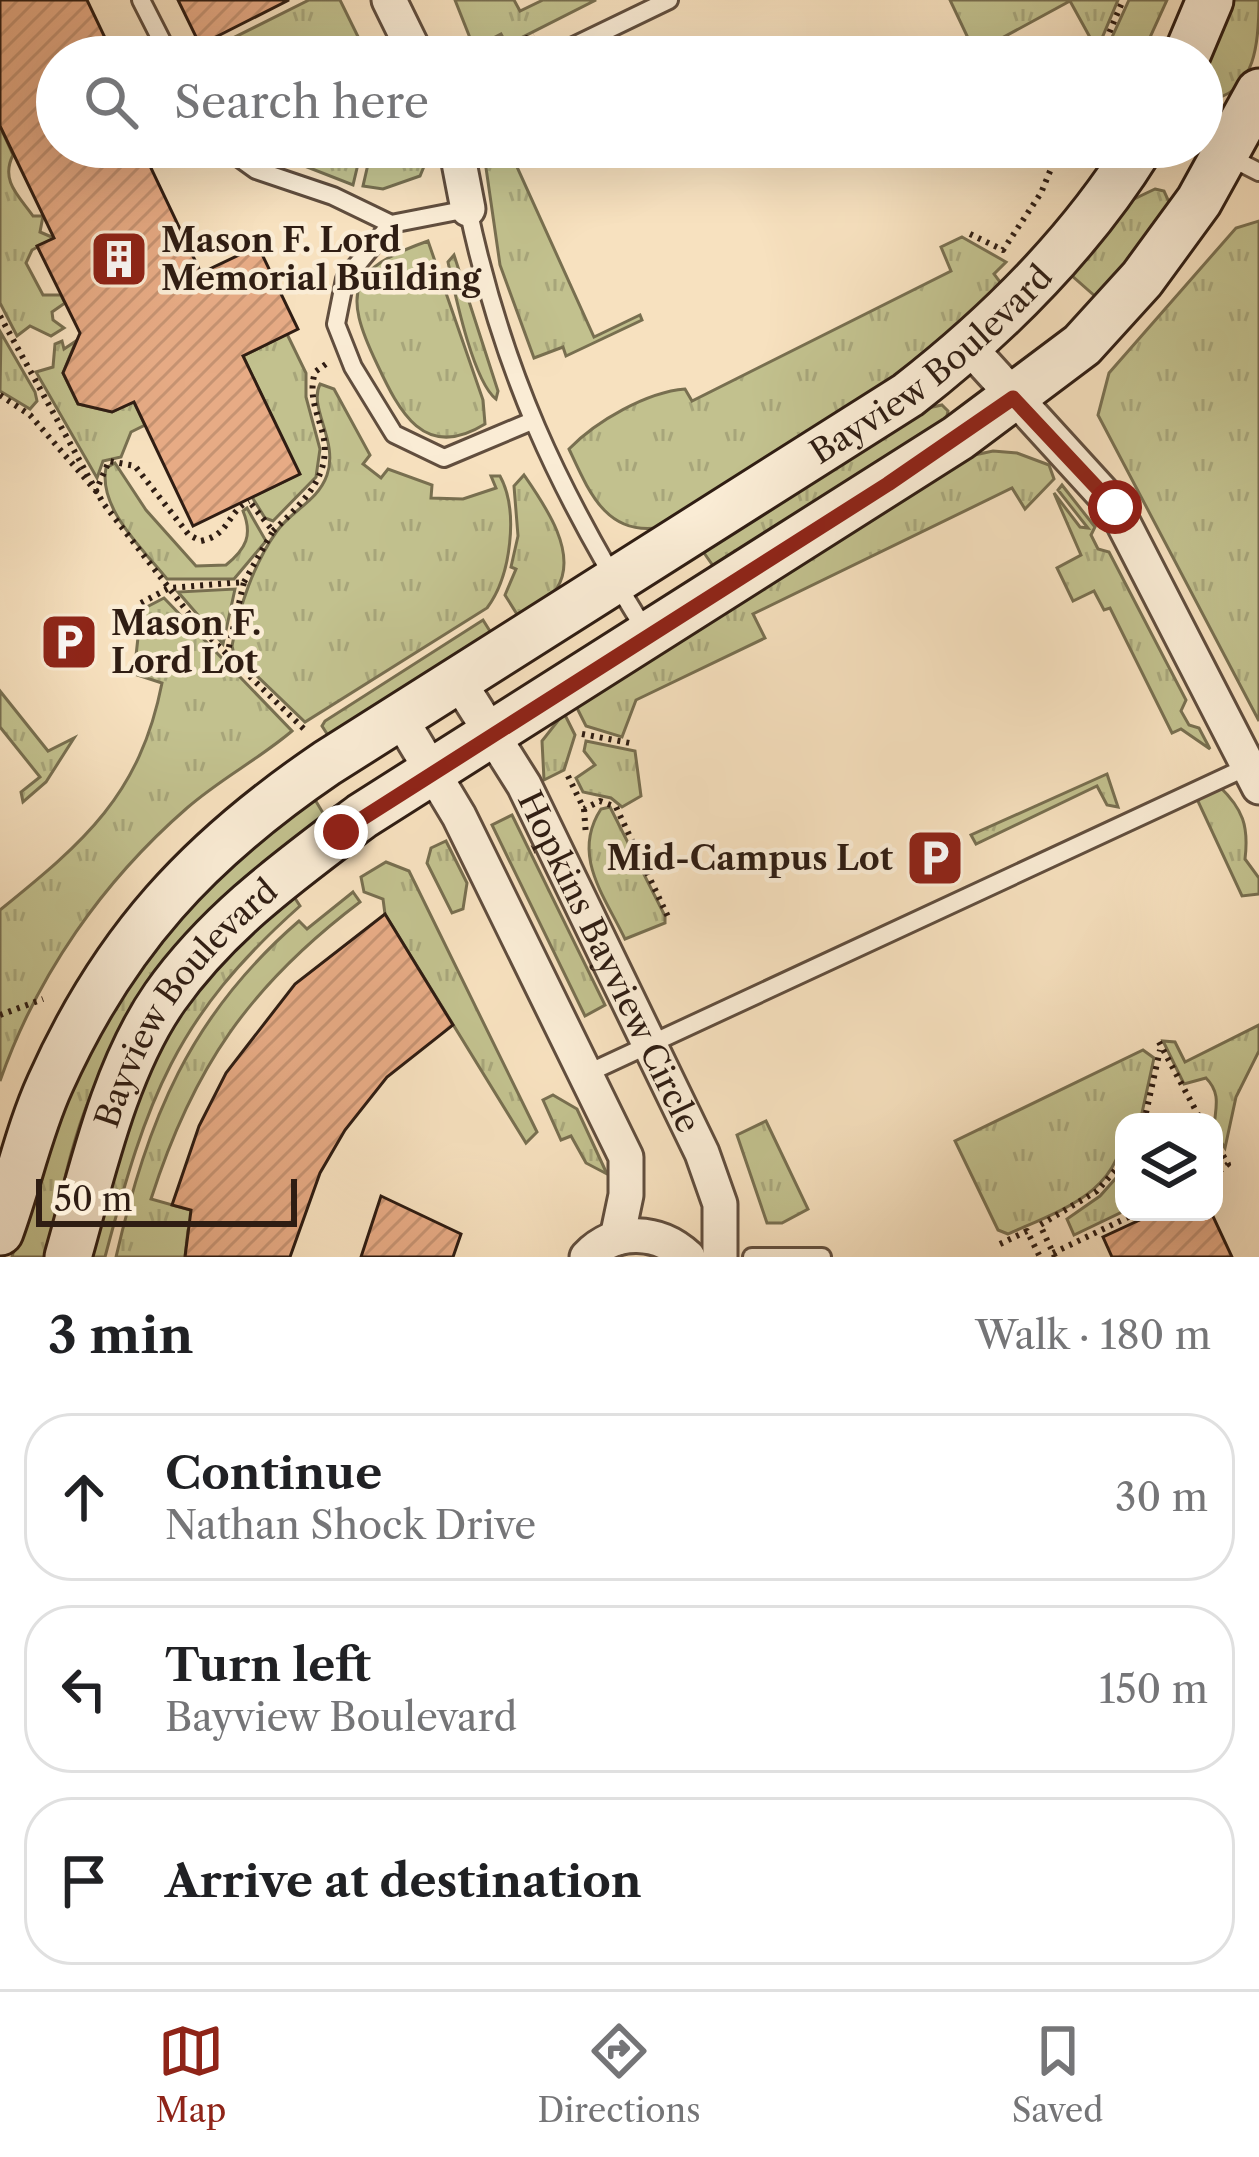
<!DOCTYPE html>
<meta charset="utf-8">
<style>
:root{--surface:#fff;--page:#f2f2f2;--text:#202124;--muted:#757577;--line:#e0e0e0;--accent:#8f2418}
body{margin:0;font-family:"Libre Caslon Text",serif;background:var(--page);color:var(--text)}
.controls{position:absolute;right:36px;bottom:36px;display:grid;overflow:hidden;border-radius:24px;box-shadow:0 12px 48px #0002}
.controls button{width:108px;height:108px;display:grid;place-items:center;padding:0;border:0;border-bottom:3px solid var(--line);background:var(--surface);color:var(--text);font:60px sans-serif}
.scale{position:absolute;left:36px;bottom:30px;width:261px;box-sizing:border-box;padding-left:12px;border:6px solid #2f1d13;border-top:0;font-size:33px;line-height:42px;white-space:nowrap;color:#2f1d13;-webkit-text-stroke:9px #faecd5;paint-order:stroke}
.stop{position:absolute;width:36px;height:36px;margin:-27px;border:9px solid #8f2418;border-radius:50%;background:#fff}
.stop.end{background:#8f2418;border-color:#fff;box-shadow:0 3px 12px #0008}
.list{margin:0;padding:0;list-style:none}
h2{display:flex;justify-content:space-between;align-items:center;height:156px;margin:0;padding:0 48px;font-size:51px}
h2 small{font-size:39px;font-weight:400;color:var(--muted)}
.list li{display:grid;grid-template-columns:78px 1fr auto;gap:36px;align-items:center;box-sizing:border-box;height:168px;margin:0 24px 24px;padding:0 24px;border:3px solid var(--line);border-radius:48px}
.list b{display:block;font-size:45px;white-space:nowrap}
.list p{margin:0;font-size:39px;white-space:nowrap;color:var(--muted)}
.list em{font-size:39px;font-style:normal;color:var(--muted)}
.icon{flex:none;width:66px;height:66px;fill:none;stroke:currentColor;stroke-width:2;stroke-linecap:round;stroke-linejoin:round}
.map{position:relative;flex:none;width:1259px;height:1257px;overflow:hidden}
.search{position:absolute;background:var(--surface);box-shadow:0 12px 48px #0002;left:36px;right:36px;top:36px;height:132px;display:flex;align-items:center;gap:30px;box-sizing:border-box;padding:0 42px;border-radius:66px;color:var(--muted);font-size:45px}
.sheet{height:732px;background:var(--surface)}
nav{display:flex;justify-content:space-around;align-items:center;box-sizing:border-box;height:168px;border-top:3px solid var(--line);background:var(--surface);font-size:33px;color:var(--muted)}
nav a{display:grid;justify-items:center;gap:6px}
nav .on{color:var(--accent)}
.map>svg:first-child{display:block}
.grass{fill:url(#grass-tufts);stroke:#786f50;stroke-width:3}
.building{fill:url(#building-hatch);stroke:#2f1d13;stroke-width:3}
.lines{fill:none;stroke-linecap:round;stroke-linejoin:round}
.lane-casing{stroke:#614e3e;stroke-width:22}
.street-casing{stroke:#614e3e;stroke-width:39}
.secondary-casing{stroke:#2f1d13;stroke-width:51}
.path{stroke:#2f1d13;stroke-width:6;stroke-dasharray:3 6;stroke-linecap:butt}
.lane{stroke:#faecd5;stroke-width:16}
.street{stroke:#faecd5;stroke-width:33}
.secondary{stroke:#faecd5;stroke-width:45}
.route{stroke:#8f2418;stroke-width:15}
.labels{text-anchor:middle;stroke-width:9;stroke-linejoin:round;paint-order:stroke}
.poi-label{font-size:33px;font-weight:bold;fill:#2f1d13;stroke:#faecd5;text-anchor:start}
.street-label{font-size:33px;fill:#2f1d13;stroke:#faecd5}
</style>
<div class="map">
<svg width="1259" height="1257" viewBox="0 0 1259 1257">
<defs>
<pattern id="grass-tufts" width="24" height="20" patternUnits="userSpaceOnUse" patternTransform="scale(3)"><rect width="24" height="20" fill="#c2c18e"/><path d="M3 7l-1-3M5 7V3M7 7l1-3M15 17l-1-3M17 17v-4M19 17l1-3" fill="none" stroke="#a7a57a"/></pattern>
<pattern id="building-hatch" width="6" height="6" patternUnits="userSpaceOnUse" patternTransform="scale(3)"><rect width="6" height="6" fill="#e7ab85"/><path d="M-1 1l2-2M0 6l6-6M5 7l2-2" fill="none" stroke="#c69372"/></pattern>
</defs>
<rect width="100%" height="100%" fill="#f7e1bf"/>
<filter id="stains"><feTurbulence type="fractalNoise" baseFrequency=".00167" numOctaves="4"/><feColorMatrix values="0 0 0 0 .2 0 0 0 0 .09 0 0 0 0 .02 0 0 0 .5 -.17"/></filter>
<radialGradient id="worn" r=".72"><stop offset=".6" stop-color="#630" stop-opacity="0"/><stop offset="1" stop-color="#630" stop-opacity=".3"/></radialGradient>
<g class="grass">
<path d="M 309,0 L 340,0 L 368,57 L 218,57 L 213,48 Z"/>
<path d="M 455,0 L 514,0 L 520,11 L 543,0 L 596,0 L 507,45 L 501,34 L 474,48 Z"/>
<path d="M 950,0 L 1118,0 L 1097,50 L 1070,1 L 991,44 L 997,57 L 977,57 Z"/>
<path d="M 1129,0 L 1167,0 L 1141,57 L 1103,57 Z"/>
<path d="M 1232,0 L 1259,0 C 1259,38 1257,95 1207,100 L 1202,98 L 1202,71 Z"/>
<path d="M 0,126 L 13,155 C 0,181 19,196 33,216 L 43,216 L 40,232 L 54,238 L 32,250 L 26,263 L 43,295 L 61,295 L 65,303 L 52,312 L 53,320 L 64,328 L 51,336 L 30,326 L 17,336 L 0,303 Z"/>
<path d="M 256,147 L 362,147 L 353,185 Z"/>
<path d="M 372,147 L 419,147 L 425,164 L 420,176 L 383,189 L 363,186 Z"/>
<path d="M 483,147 L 508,147 L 594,337 L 640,315 L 642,320 L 566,356 L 563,347 L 534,358 L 500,265 Z"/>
<path d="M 1155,189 L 1164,191 L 1170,204 L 1138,252 L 1096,297 L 1070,274 L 1130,201 Z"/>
<path d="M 1259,221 L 1259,721 L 1098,415 L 1109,373 L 1236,228 Z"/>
<path d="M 962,237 L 1006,262 L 994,274 L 1003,286 L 899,375 L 663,527 C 607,538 589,492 569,449 C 596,421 647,392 685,389 L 692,401 L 951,271 L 941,247 Z"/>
<path d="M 428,241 L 483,400 L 485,424 C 424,462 399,411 377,364 C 342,291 349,269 428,241 Z"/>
<path d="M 454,255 L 498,391 L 496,399 C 473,381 455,294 448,262 Z"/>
<path d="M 1,333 L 35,392 L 37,401 L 30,409 L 0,391 Z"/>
<path d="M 287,334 L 306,373 L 306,397 L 320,449 L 316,477 L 273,521 L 265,518 L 252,497 L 299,474 L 243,356 Z"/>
<path d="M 62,341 L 64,349 L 76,341 L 63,373 L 78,404 L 112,412 L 134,402 L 145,425 L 131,432 L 121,457 L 103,461 L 97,478 L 36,372 L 53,367 L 55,344 Z"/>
<path d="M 320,384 L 334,389 L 370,455 L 363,464 L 381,478 L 388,469 L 432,485 L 431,498 L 463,499 L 496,488 L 491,476 L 500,476 C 519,511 511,576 487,608 L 305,722 L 234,654 L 232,646 C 239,607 254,563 277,531 C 292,510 318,501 327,475 C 339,441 308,408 320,384 Z"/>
<path d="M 942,405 L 948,411 L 946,420 L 716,570 L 702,550 L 923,409 Z"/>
<path d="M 993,451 L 1017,453 L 1049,465 L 1054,479 L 1025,509 L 1012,488 L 753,614 L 765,638 L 636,700 L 622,737 L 586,726 L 576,706 L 970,456 Z"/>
<path d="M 115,463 L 146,510 L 196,566 L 226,565 C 246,549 253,535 243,511 L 247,508 L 266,541 L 234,579 L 167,579 C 142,548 98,508 106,468 Z"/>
<path d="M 524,475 C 544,504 579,553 557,588 C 550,601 532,610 520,619 L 505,595 L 516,569 L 511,567 L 518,536 L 514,486 Z"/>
<path d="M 1062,485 L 1095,527 L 1091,535 L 1098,549 L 1109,552 L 1186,700 L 1181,711 L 1189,725 L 1199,728 L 1210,749 L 1181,729 L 1172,733 L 1110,608 L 1104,610 L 1094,591 L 1073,601 L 1057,568 L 1081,555 L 1054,493 L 1080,527 L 1088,528 L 1058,490 Z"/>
<path d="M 235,589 L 223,644 L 178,592 Z"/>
<path d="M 164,598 L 292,731 C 259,759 220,779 187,808 C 103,881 37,975 0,1081 L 0,910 C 84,842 140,795 162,683 L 134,674 L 141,610 Z"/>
<path d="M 483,620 L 493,636 L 331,740 L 322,726 L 325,721 Z"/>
<path d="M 0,691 L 48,751 L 74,738 L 46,782 L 23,802 L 21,792 L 40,777 L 0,727 Z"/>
<path d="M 564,713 L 575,735 L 564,770 L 544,780 L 542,741 Z"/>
<path d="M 586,741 L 635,751 L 641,796 L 622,807 L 611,798 L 583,792 L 576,778 L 595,765 L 584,751 Z"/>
<path d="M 1107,774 L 1118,807 L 1107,805 L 1097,786 L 976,844 L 971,835 Z"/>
<path d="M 1219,786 C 1243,809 1249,826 1245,859 L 1259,878 L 1259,894 L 1242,896 L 1196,797 Z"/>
<path d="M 314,798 L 326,818 C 229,884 135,987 90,1097 C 69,1148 60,1203 46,1257 L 12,1257 C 41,1141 105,981 191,896 C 228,860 274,830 314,798 Z"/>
<path d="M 610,807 L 665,916 L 665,923 L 625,939 C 604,895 571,855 601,809 Z"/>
<path d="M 512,815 L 605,1005 L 585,1016 L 492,825 Z"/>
<path d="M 446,841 L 467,883 L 463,909 L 452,913 L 427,863 L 431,848 Z"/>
<path d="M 386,862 L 409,871 L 537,1132 L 526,1143 L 385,914 L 383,899 L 364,892 L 361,877 Z"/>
<path d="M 291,892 L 300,906 C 174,1018 147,1099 105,1257 L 87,1257 C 100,1210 109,1159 126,1114 C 161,1025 223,956 291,892 Z"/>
<path d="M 353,892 L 360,902 C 249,986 193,1068 151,1199 L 201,1213 L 188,1230 L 185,1257 L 116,1257 C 148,1119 189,1016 299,921 L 307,929 Z"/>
<path d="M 1259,1025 L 1259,1051 L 1236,1097 L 1225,1148 L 1214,1131 C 1214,1111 1223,1095 1206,1078 L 1184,1084 L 1163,1041 L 1175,1042 L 1185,1062 Z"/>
<path d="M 1143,1050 L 1154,1058 L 1140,1122 L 1124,1122 C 1124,1191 1062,1210 1008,1234 L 998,1230 L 955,1141 Z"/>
<path d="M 553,1095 L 577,1109 L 607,1174 L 586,1163 L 571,1136 L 561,1140 L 543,1100 Z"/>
<path d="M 766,1121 L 808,1209 L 782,1223 L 767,1223 L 737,1135 Z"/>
<path d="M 1124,1169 L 1124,1211 L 1074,1235 L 1067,1219 L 1100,1196 Z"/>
</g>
<g class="building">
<path d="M 0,0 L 87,0 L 108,44 L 81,57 L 57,57 L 57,147 L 141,147 L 201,273 L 258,246 L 298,329 L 243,356 L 300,474 L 193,526 L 134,402 L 112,412 L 78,404 L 63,373 L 80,333 L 37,246 L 54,238 L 0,126 Z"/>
<path d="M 178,0 L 289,0 L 200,45 Z"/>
<path d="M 385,914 L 453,1025 L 387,1077 L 345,1130 L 320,1173 L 290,1257 L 185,1257 L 191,1210 L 172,1205 L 199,1126 L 226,1073 L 295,984 Z"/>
<path d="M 381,1196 L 461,1234 L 453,1257 L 361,1257 Z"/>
<path d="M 1157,1212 L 1211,1212 L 1232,1257 L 1112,1257 L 1103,1237 Z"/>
</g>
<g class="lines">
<defs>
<g id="lane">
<path d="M 141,0 L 170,57"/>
<path d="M 551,57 L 669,0"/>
<path d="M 1202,143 L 1259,172"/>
<path d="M 224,147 L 256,170 L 333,196 L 391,224 L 468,209 C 503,373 557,488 645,630"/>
<path d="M 391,224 L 345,279 L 336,324 L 353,367 L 394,434 L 444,458 L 532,421"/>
<path d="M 586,1074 L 1249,766"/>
<path d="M 752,1257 L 822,1257"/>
</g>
<g id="street">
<path d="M 389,0 L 417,57"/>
<path d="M 456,147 L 468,209"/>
<path d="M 970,348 L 1115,507 L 1259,787"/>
<path id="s1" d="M 459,682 L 524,785 L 702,1153 L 720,1204 L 720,1257"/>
<path d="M 402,721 L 459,816 L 626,1157 L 626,1195 L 617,1238"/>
<path d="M 587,1257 C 615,1227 659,1230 688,1257"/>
</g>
<g id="secondary">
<path d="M 1186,57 L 1210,0"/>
<path id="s2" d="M 0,1232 C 18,1183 29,1130 50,1084 C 114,941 198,851 327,763 L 908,395 C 998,325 1079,245 1140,147"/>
<path id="s3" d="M 68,1257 C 92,1173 114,1070 165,997 C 218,922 289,871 362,816 L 958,438 L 1082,345 L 1142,279 L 1199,201 L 1259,92"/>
</g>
</defs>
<use href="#lane" class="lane-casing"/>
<use href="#street" class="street-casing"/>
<use href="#secondary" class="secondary-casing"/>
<g class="path">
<path d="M 468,48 L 485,56 L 534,35"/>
<path d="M 1099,57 L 1123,0"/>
<path d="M 970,234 L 1003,250 L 1041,193 L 1060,147"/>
<path d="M 0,316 L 103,503 L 200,628 L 305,730"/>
<path d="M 0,395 L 30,415 L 96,491 L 109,461 L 135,466 L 189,535 L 201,541 C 230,535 227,512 249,501"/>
<path d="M 273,531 C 304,501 336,473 321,427 C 315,407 309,393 315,372 L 326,364"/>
<path d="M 244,582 L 273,531 L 249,501"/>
<path d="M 141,603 L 169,588 L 244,582 L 227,655"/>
<path d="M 582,734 L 635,744"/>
<path d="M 568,776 L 584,809 L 600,801 L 616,807 L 670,921"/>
<path d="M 584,809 L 586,836"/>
<path d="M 0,1015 L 43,999"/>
<path d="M 1159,1042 L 1202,1122"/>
<path d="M 1144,1122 L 1160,1050"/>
<path d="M 1214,1140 L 1228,1164 L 1214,1176"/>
<path d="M 1000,1244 L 1027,1231 L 1040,1257"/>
<path d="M 1053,1253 L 1139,1212"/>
<path d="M 1055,1257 L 1040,1225 L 1097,1191 L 1124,1160"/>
</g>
<use href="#lane" class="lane"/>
<use href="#street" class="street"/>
<use href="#secondary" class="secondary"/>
</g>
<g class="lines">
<path class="route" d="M 341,832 L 888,484 L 1013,398 L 1115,507"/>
</g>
<defs>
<symbol id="building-square" viewBox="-11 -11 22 22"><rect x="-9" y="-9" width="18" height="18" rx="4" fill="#8f2418" stroke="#faecd5"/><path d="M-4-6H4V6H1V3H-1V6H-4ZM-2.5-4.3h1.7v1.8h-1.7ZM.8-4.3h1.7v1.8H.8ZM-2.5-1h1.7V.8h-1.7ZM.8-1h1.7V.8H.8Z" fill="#fff"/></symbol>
<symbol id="parking-square" viewBox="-11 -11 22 22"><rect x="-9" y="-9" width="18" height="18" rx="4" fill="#8f2418" stroke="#faecd5"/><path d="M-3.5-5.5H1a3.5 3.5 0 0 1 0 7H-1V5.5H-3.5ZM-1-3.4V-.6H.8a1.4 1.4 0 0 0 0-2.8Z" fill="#fff"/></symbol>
</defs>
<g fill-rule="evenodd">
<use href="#building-square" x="86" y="226" width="66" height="66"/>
<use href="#parking-square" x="36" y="609" width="66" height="66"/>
<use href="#parking-square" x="902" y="825" width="66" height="66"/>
</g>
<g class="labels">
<g class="poi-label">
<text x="161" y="252">Mason F. Lord<tspan x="161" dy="38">Memorial Building</tspan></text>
<text x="111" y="635">Mason F.<tspan x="111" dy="38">Lord Lot</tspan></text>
<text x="893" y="870" text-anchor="end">Mid-Campus Lot</text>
</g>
<g class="street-label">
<text dy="12" stroke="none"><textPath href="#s2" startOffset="1311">Bayview Boulevard</textPath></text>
<text dy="12" stroke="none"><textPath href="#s1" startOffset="318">Hopkins Bayview Circle</textPath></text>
<text dy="12" stroke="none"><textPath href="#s3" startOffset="285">Bayview Boulevard</textPath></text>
</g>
</g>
<rect width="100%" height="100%" filter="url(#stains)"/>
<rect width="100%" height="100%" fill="url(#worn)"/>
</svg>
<div class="controls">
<button><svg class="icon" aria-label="layers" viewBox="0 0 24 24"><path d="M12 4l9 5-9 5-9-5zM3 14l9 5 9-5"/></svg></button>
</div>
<div class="scale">50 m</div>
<div class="stop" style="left:1115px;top:507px"></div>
<div class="stop end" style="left:341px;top:832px"></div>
<div class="search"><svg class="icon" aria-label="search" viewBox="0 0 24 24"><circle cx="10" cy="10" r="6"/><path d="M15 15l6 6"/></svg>Search here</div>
</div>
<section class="sheet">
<h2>3 min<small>Walk · 180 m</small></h2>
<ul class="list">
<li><svg class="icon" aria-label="ahead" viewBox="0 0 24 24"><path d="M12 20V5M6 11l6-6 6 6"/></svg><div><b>Continue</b><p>Nathan Shock Drive</p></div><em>30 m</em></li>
<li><svg class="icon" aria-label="left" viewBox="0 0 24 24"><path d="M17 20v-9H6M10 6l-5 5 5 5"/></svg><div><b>Turn left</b><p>Bayview Boulevard</p></div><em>150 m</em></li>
<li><svg class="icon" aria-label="arrive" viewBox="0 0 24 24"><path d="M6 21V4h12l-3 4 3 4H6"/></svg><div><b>Arrive at destination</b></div></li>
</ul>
</section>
<nav>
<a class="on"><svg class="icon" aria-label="map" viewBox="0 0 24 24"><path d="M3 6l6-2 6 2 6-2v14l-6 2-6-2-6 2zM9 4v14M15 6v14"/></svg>Map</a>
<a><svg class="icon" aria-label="directions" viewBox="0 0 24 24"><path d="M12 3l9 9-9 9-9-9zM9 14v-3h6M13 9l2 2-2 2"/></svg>Directions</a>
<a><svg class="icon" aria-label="saved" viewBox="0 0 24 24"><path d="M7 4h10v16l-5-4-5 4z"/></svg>Saved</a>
</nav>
